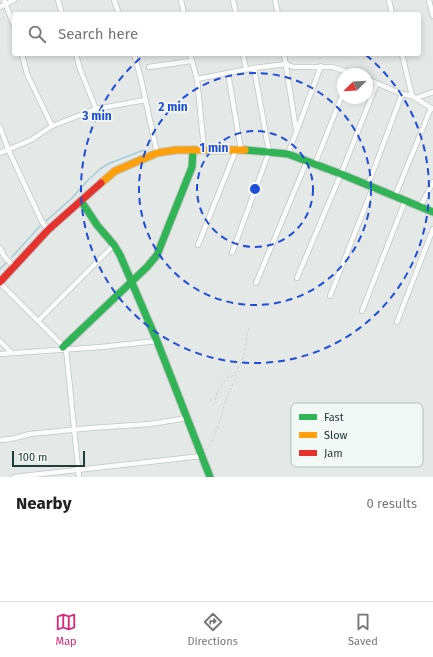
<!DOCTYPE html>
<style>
:root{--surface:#fff;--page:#f2f2f2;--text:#222;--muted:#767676;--line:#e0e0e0;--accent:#db2777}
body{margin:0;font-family:"Fira Sans",sans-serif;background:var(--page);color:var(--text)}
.compass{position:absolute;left:337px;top:68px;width:36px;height:36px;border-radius:50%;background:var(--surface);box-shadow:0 2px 6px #0003;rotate:246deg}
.scale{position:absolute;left:12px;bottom:10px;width:73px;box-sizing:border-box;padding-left:4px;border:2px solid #223c37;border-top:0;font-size:11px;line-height:14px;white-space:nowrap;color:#223c37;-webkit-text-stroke:3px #f2f8f6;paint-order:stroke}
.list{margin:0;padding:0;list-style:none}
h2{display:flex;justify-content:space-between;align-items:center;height:52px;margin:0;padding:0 16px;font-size:17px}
h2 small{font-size:13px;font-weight:400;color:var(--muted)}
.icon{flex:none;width:22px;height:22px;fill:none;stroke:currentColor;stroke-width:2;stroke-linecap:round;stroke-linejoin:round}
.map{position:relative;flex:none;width:433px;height:477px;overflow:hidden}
.search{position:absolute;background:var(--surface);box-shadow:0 2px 6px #0003;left:12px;right:12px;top:12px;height:44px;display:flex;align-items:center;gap:10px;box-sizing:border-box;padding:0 14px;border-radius:4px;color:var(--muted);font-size:15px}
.sheet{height:124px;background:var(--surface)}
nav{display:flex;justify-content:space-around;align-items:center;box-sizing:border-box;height:56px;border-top:1px solid var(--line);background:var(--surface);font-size:11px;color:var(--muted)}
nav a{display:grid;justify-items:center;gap:2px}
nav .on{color:var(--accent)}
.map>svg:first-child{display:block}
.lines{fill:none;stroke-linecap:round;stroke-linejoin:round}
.stream{stroke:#a5ccd7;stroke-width:1.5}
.street-casing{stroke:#c1c6c4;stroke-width:6}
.fast-casing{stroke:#bfc7c4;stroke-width:9}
.slow-casing{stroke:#bfc7c4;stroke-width:9}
.jam-casing{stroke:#bfc7c4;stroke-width:9}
.path{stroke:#c1c9c7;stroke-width:1;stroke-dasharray:2 3;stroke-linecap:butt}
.street{stroke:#fbfcfb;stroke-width:4.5}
.fast{stroke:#30b455;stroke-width:7}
.slow{stroke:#ff9f0a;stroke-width:7}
.jam{stroke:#e5322d;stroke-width:7}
.ring{fill:none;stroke:#1d4ed8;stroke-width:2;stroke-dasharray:7 5}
.key{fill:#f2f8f6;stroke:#b4c0bd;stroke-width:1}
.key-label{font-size:11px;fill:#223c37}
.centre{fill:#1d4ed8;stroke:#f2f8f6;stroke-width:2}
.ring-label{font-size:12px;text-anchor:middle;font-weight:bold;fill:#1d4ed8;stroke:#f2f8f6;stroke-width:3.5;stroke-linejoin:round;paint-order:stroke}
</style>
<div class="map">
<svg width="433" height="477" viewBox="0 0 433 477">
<rect width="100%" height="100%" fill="#e4e9e7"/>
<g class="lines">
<g class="stream">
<path d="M 46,221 L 71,199 L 88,180 L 100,169 L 110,163 L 144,150"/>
<path d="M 12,257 L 40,226"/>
<path d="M 0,269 L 7,262"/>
</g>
<defs>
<g id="street">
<path d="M 4,0 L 14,26"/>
<path d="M 58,0 L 62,14"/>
<path d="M 114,0 L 119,14"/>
<path d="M 181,0 L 184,14"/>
<path d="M 233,0 L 236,14"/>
<path d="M 275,0 L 278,14"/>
<path d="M 389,0 L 392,14"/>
<path d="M 429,0 L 433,16"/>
<path d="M 0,7 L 14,0"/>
<path d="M 22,54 L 27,74 L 52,126"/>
<path d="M 76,54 L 80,69 L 96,109"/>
<path d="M 134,54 L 141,79 L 157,153"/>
<path d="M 190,54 L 197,79 L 204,149"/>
<path d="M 243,54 L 246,69"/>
<path d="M 284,54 L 296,129"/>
<path d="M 402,54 L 412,96"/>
<path d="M 149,67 L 191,61"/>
<path d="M 228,73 L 241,150"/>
<path d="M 197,79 L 254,68 L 286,64 L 293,67 L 332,67 L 354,74"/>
<path d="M 367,79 L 402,94 L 412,96 L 433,109"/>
<path d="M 416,98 L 433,92"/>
<path d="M 0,127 L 8,149 L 42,222 L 48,230"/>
<path d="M 0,153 L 31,140 L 52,126 L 96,109 L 145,100"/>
<path d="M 288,154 L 321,66"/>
<path d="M 315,164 L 343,93"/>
<path d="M 368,185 L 402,94"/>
<path d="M 395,196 L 431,108"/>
<path d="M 420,207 L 433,182"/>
<path d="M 198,245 L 236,150"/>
<path d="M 0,248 L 4,256 L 13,266"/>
<path d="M 232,253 L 269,152 L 254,68"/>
<path d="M 297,278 L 341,174 L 377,83"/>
<path d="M 0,283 L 66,349 L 79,477"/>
<path d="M 256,283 L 307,161"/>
<path d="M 330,296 L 373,187"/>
<path d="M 362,311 L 405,201"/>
<path d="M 38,321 L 114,245"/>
<path d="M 397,322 L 433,229"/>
<path d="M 0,341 L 12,353"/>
<path d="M 0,354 L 101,347 L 157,341"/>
<path d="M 0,440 L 11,439 L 30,434 L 91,428 L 150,424 L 188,418"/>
<path d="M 14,477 L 202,456"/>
</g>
<g id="fast">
<path d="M 245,150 L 288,154 L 341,174 L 433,212"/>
<path d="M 81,201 L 97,225 L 114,245 L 120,255 L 157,341 L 210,477"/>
<path d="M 63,347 L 147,267 L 157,255 L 192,167 L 193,150"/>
</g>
<path id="slow" d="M 101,183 L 115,171 L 157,153 L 176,150 L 245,150"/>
<path id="jam" d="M 0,282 L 48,230 L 101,183"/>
</defs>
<use href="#street" class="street-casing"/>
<use href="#fast" class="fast-casing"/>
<use href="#slow" class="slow-casing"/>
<use href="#jam" class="jam-casing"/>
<g class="path">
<path d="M 235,373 C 246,358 245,344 249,326"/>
<path d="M 206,450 C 222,429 221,401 236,379 L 235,374 L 232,376 L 228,377 C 223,384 215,390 216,399 L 207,401"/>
</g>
<use href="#street" class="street"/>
<use href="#fast" class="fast"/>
<use href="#slow" class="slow"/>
<use href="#jam" class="jam"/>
</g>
<g class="ring">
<circle cx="255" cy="189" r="58"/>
<circle cx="255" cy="189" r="116"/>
<path d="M366 55A174 174 0 1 1 144 55"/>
</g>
<rect x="291" y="403" width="132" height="64" rx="6" class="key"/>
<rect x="299" y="414" width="18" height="6" fill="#30b455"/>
<rect x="299" y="432" width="18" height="6" fill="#ff9f0a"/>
<rect x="299" y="450" width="18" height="6" fill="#e5322d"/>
<g class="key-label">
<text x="324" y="421">Fast</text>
<text x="324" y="439">Slow</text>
<text x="324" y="457">Jam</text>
</g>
<circle cx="255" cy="189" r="6" class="centre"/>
<g class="ring-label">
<text x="173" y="111">2 min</text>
<text x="97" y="120">3 min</text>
<text x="214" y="152">1 min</text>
</g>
</svg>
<svg class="compass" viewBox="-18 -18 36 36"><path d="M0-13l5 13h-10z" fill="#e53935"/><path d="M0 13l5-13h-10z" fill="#767676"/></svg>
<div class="scale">100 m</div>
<div class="search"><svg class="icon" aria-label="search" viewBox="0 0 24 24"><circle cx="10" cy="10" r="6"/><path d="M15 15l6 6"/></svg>Search here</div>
</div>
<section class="sheet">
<h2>Nearby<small>0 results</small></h2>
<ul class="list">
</ul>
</section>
<nav>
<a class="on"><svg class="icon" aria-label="map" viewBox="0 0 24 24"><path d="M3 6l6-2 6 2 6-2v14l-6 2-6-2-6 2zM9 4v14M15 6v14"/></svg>Map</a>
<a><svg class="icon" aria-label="directions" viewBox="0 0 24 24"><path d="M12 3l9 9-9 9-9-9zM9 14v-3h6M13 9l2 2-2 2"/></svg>Directions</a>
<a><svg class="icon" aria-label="saved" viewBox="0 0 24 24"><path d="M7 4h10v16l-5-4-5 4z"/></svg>Saved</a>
</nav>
